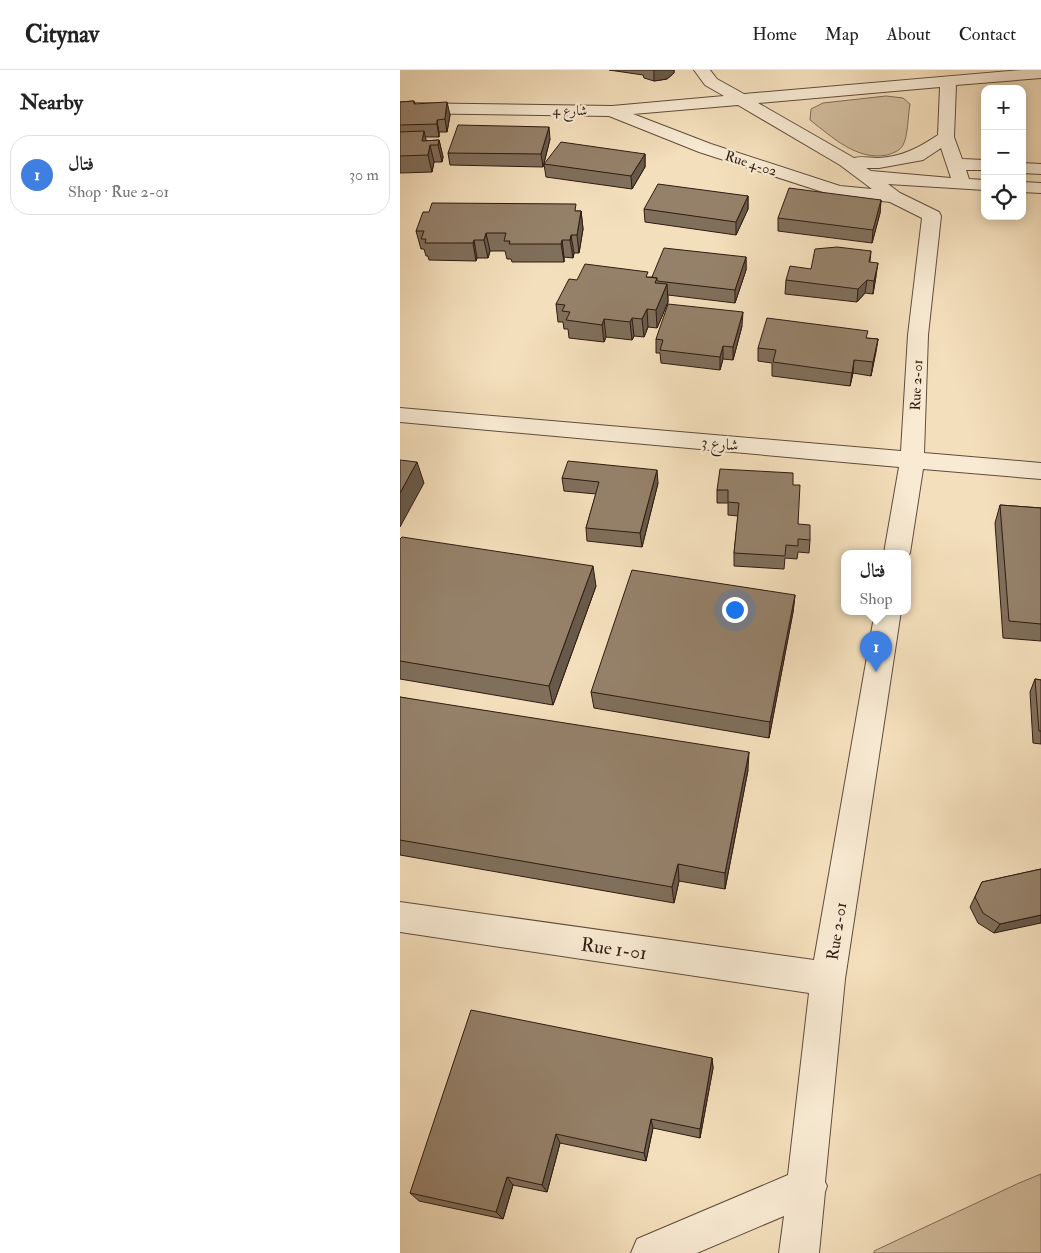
<!DOCTYPE html>
<meta charset="utf-8">
<style>
:root{--surface:#fff;--page:#f6f6f6;--text:#222;--muted:#767676;--line:#e0e0e0;--accent:#b45309}
body{margin:0;font-family:"IM FELL Double Pica",Amiri,serif;background:var(--page);color:var(--text)}
.controls{position:absolute;right:15px;top:15px;display:grid;overflow:hidden;border-radius:10px;box-shadow:0 2px 12px #0003}
.controls button{width:45px;height:45px;display:grid;place-items:center;padding:0;border:0;border-bottom:1px solid var(--line);background:var(--surface);color:var(--text);font:25px sans-serif}
.you{position:absolute;left:334px;top:539px;width:18px;height:18px;margin:-12px;border:4px solid #fff;border-radius:50%;background:#1a73e8;box-shadow:0 0 0 8px #1a73e833}
.badge{display:grid;place-items:center;width:32px;height:32px;border-radius:50%;background:var(--accent);color:#fff;font-size:16px;font-weight:700}
.pin{position:absolute;translate:-50% -41px;filter:drop-shadow(0 1px 2px #0008)}
.pin::after{content:'';position:absolute;top:26px;width:18px;height:15px;background:inherit;clip-path:polygon(0 0,100% 0,50% 100%)}
.popup{position:absolute;left:441px;top:480px;width:70px;height:65px;box-sizing:border-box;display:grid;place-content:center;border-radius:10px;background:var(--surface);filter:drop-shadow(0 1px 4px #0005);font-size:16px;white-space:nowrap;color:var(--muted)}
.popup b{font-size:19px;color:var(--text)}
.popup::after{content:'';position:absolute;left:50%;top:100%;margin-left:-10px;border:10px solid transparent;border-top-color:var(--surface)}
.list{margin:0;padding:0;list-style:none}
h2{display:flex;justify-content:space-between;align-items:center;height:65px;margin:0;padding:0 20px;font-size:21px}
h2 small{font-size:16px;font-weight:400;color:var(--muted)}
.list li{display:grid;grid-template-columns:32px 1fr auto;gap:15px;align-items:center;box-sizing:border-box;height:80px;margin:0 10px 10px;padding:0 10px;border:1px solid var(--line);border-radius:20px}
.list b{display:block;font-size:19px;white-space:nowrap}
.list p{margin:0;font-size:16px;white-space:nowrap;color:var(--muted)}
.list em{font-size:16px;font-style:normal;color:var(--muted)}
.icon{flex:none;width:28px;height:28px;fill:none;stroke:currentColor;stroke-width:2;stroke-linecap:round;stroke-linejoin:round}
.map{position:relative;flex:none;width:641px;height:1183px;overflow:hidden}
header{display:flex;align-items:center;gap:30px;box-sizing:border-box;height:70px;padding:0 25px;background:var(--surface);border-bottom:1px solid var(--line)}
header strong{font-size:24px}
nav{display:flex;gap:28px;margin-inline-start:auto;font-size:18px}
main{display:flex}
aside{flex:1;background:var(--surface)}
.map>svg:first-child{display:block}
.green{fill:#d3be9f;stroke:#816c58}
.lines{fill:none;stroke-linecap:round;stroke-linejoin:round}
.minor-casing{stroke:#604c3c;stroke-width:2}
.minor{fill:#f8ead3;fill-rule:evenodd}
.wall{fill:#806f5b;stroke:#2f1b11}
.shaded-wall{fill:#685a4a;stroke:#2f1b11}
.building{fill:#95816a;stroke:#2f1b11}
.labels{text-anchor:middle;stroke-width:4.5;stroke-linejoin:round;paint-order:stroke}
.far-street-label{font-size:14px;fill:#2f1b11;stroke:#f8ead3}
.street-label{font-size:16px;fill:#2f1b11;stroke:#f8ead3}
.near-street-label{font-size:19px;fill:#2f1b11;stroke:#f8ead3}
</style>
<header>
<strong>Citynav</strong>
<nav><a>Home</a><a>Map</a><a>About</a><a>Contact</a></nav>
</header>
<main>
<aside>
<h2>Nearby<small></small></h2>
<ul class="list">
<li><span class="badge" style="background:#3f7fe0">1</span><div><b>فتال</b><p>Shop · Rue 2-01</p></div><em>30 m</em></li>
</ul>
</aside>
<div class="map">
<svg width="641" height="1183" viewBox="0 0 641 1183">
<rect width="100%" height="100%" fill="#f4dfbc"/>
<filter id="stains"><feTurbulence type="fractalNoise" baseFrequency=".004" numOctaves="4"/><feColorMatrix values="0 0 0 0 .2 0 0 0 0 .09 0 0 0 0 .02 0 0 0 .5 -.17"/></filter>
<radialGradient id="worn" r=".72"><stop offset=".6" stop-color="#630" stop-opacity="0"/><stop offset="1" stop-color="#630" stop-opacity=".3"/></radialGradient>
<g class="green">
<path d="M 486,26 L 503,28 L 510,34 C 508,44 508,67 503,75 C 500,81 493,83 487,85 C 457,91 432,67 410,50 L 411,39 L 423,33 Z"/>
<path d="M 641,1104 L 641,1183 L 474,1183 L 474,1181 L 619,1113 Z"/>
</g>
<g class="lines">
<defs>
<g id="minor">
<path d="M 294,0 L 310,0 L 317,9 L 344,24 L 622,0 L 641,0 L 641,8 L 556,15 L 554,67 L 562,89 L 585,90 L 585,100 L 566,100 L 569,109 L 585,110 L 585,120 L 488,114 L 500,123 L 539,142 L 541,146 L 528,265 L 524,383 L 641,393 L 641,409 L 523,399 L 510,483 L 507,487 L 507,483 L 484,483 L 499,397 L 0,352 L 0,338 L 501,381 L 508,265 L 522,148 L 490,132 L 432,125 L 299,82 L 209,46 L 0,43 L 0,33 L 212,36 L 324,26 L 305,15 ZM 540,17 L 538,65 C 518,78 502,87 478,88 C 469,88 462,86 454,88 L 358,33 ZM 338,35 L 440,95 L 472,119 L 440,116 L 311,74 L 233,44 ZM 541,78 L 551,108 L 471,101 L 466,98 L 479,98 L 523,90 Z"/>
<path d="M 622,93 L 641,94 L 641,104 L 622,103 Z"/>
<path d="M 622,112 L 641,113 L 641,123 L 622,122 Z"/>
<path d="M 475,541 L 501,541 L 445,909 L 425,1112 L 427,1116 L 425,1122 L 419,1183 L 379,1183 L 384,1146 L 297,1183 L 231,1183 L 237,1169 L 388,1105 L 409,923 L 0,862 L 0,832 L 414,890 Z"/>
</g>
</defs>
<use href="#minor" class="minor-casing"/>
<use href="#minor" class="minor"/>
</g>
<g class="wall">
<path d="M 209,0 L 274,0 L 274,3 L 267,9 L 254,11 L 244,8 L 243,5 Z"/>
<path d="M 14,31 L 15,34 L 50,45 L 47,62 L 39,62 L 39,67 L 25,67 L 26,71 L 39,70 L 43,87 L 42,92 L 34,92 L 32,102 L 0,103 L 0,32 Z"/>
<path d="M 150,69 L 143,97 L 50,95 L 48,83 Z"/>
<path d="M 245,84 L 245,97 L 232,119 L 146,107 L 144,94 Z"/>
<path d="M 348,126 L 348,139 L 336,165 L 245,152 L 244,139 Z"/>
<path d="M 481,130 L 480,143 L 472,173 L 378,161 L 378,148 Z"/>
<path d="M 177,141 L 181,141 L 183,159 L 179,183 L 174,183 L 173,188 L 164,187 L 164,192 L 112,192 L 111,189 L 107,189 L 105,181 L 90,181 L 88,188 L 77,188 L 76,191 L 29,190 L 28,186 L 26,186 L 24,179 L 21,179 L 16,161 Z"/>
<path d="M 471,181 L 470,192 L 476,206 L 473,224 L 465,223 L 457,232 L 385,224 L 386,210 L 411,199 Z"/>
<path d="M 346,187 L 346,200 L 335,233 L 268,225 L 268,232 L 257,258 L 248,257 L 244,267 L 234,266 L 232,270 L 206,267 L 204,272 L 169,268 L 168,259 L 164,259 L 163,252 L 158,252 L 156,234 L 177,210 L 252,207 Z"/>
<path d="M 342,256 L 333,290 L 323,289 L 320,300 L 261,293 L 260,283 L 256,283 L 256,269 Z"/>
<path d="M 467,268 L 478,269 L 471,306 L 453,303 L 450,316 L 372,306 L 372,293 L 358,291 L 358,278 Z"/>
<path d="M 162,408 L 258,413 L 242,477 L 187,471 L 186,458 L 196,424 L 164,421 Z"/>
<path d="M 393,415 L 398,454 L 410,470 L 409,483 L 398,482 L 397,489 L 385,488 L 384,499 L 334,496 L 334,483 L 338,446 L 328,445 L 328,433 L 317,433 L 317,420 Z"/>
<path d="M 600,435 L 641,438 L 641,571 L 603,568 L 595,453 Z"/>
<path d="M 0,469 L 196,516 L 153,635 L 0,609 Z"/>
<path d="M 395,525 L 393,542 L 369,668 L 194,638 L 191,622 Z"/>
<path d="M 635,609 L 641,610 L 641,674 L 633,673 L 630,622 Z"/>
<path d="M 0,627 L 348,700 L 325,819 L 279,811 L 274,833 L 0,785 Z"/>
<path d="M 641,799 L 594,863 L 578,853 L 570,837 L 582,812 Z"/>
<path d="M 312,988 L 313,998 L 300,1068 L 253,1058 L 246,1091 L 160,1073 L 147,1122 L 113,1115 L 103,1149 L 19,1131 L 10,1123 Z"/>
</g>
<g class="shaded-wall">
<path d="M 254,0 L 274,0 L 274,3 L 267,9 L 254,11 Z"/>
<path d="M 47,32 L 50,45 L 47,62 L 45,49 Z"/>
<path d="M 37,50 L 39,62 L 39,67 L 37,54 Z"/>
<path d="M 149,57 L 150,69 L 143,97 L 141,84 Z"/>
<path d="M 24,61 L 28,78 L 22,71 Z"/>
<path d="M 39,70 L 43,87 L 42,92 L 38,75 Z"/>
<path d="M 30,75 L 34,92 L 32,102 L 28,85 Z"/>
<path d="M 245,84 L 245,97 L 232,119 L 231,106 Z"/>
<path d="M 348,126 L 348,139 L 336,165 L 336,152 Z"/>
<path d="M 481,130 L 480,143 L 472,173 L 473,160 Z"/>
<path d="M 181,141 L 183,159 L 179,183 L 177,165 Z"/>
<path d="M 86,163 L 90,181 L 88,188 L 84,170 Z"/>
<path d="M 171,165 L 174,183 L 173,188 L 170,170 Z"/>
<path d="M 74,170 L 77,188 L 76,191 L 73,173 Z"/>
<path d="M 162,170 L 164,187 L 164,192 L 161,174 Z"/>
<path d="M 346,187 L 346,200 L 335,233 L 335,220 Z"/>
<path d="M 478,193 L 476,206 L 473,224 L 474,211 Z"/>
<path d="M 467,210 L 465,223 L 457,232 L 458,219 Z"/>
<path d="M 267,214 L 268,232 L 257,258 L 256,240 Z"/>
<path d="M 247,239 L 248,257 L 244,267 L 242,249 Z"/>
<path d="M 343,242 L 342,256 L 333,290 L 333,277 Z"/>
<path d="M 232,248 L 234,266 L 232,270 L 230,252 Z"/>
<path d="M 204,249 L 206,267 L 204,272 L 202,255 Z"/>
<path d="M 478,269 L 476,282 L 471,306 L 473,292 Z"/>
<path d="M 323,276 L 323,289 L 320,300 L 320,287 Z"/>
<path d="M 454,290 L 453,303 L 450,316 Z"/>
<path d="M 17,392 L 24,413 L 0,457 L 0,423 Z"/>
<path d="M 257,400 L 258,413 L 242,477 L 240,463 Z"/>
<path d="M 193,496 L 196,516 L 153,635 L 149,616 Z"/>
<path d="M 395,525 L 393,542 L 369,668 L 370,652 Z"/>
<path d="M 349,682 L 348,700 L 325,819 L 325,803 Z"/>
<path d="M 278,794 L 279,811 L 274,833 L 272,817 Z"/>
<path d="M 641,845 L 641,853 L 594,863 L 600,854 Z"/>
<path d="M 312,988 L 313,998 L 300,1068 L 300,1059 Z"/>
<path d="M 251,1049 L 253,1058 L 246,1091 L 244,1083 Z"/>
<path d="M 156,1064 L 160,1073 L 147,1122 L 142,1115 Z"/>
<path d="M 107,1107 L 113,1115 L 103,1149 L 96,1142 Z"/>
</g>
<g class="building">
<path d="M 14,31 L 14,34 L 47,32 L 45,49 L 37,50 L 37,54 L 0,55 L 0,32 Z"/>
<path d="M 58,55 L 149,57 L 141,84 L 48,83 Z"/>
<path d="M 24,61 L 22,71 L 39,70 L 38,75 L 30,75 L 28,85 L 0,86 L 0,62 Z"/>
<path d="M 161,72 L 245,84 L 231,106 L 144,94 Z"/>
<path d="M 258,114 L 348,126 L 336,152 L 244,139 Z"/>
<path d="M 389,118 L 481,130 L 473,160 L 378,148 Z"/>
<path d="M 32,133 L 176,134 L 175,141 L 181,141 L 177,165 L 171,165 L 170,170 L 162,170 L 161,174 L 109,174 L 110,171 L 104,171 L 106,163 L 86,163 L 84,170 L 74,170 L 73,173 L 25,173 L 26,169 L 21,169 L 24,161 L 16,161 L 23,142 L 29,142 Z"/>
<path d="M 437,177 L 471,181 L 469,192 L 478,193 L 474,211 L 467,210 L 458,219 L 386,210 L 390,196 L 411,199 L 415,179 Z"/>
<path d="M 264,178 L 346,187 L 335,220 L 257,211 L 257,208 L 252,207 Z"/>
<path d="M 185,194 L 248,202 L 246,207 L 257,208 L 255,213 L 267,214 L 256,240 L 247,239 L 242,249 L 232,248 L 230,252 L 204,249 L 202,255 L 166,250 L 170,242 L 162,241 L 165,235 L 156,234 L 169,209 L 177,210 Z"/>
<path d="M 268,234 L 343,242 L 333,277 L 323,276 L 320,287 L 260,280 L 263,270 L 256,269 Z"/>
<path d="M 367,248 L 468,261 L 466,268 L 478,269 L 473,292 L 454,290 L 452,303 L 373,292 L 376,280 L 358,278 Z"/>
<path d="M 0,390 L 17,392 L 0,423 Z"/>
<path d="M 168,391 L 257,400 L 240,463 L 186,458 L 199,412 L 162,408 Z"/>
<path d="M 320,399 L 393,403 L 393,415 L 400,415 L 398,454 L 410,455 L 410,470 L 398,469 L 398,476 L 386,475 L 385,486 L 334,483 L 339,433 L 328,432 L 328,420 L 317,420 Z"/>
<path d="M 600,435 L 641,438 L 641,554 L 609,551 Z"/>
<path d="M 2,467 L 193,496 L 149,616 L 0,591 L 0,469 Z"/>
<path d="M 232,500 L 395,525 L 370,652 L 191,622 Z"/>
<path d="M 635,609 L 641,610 L 641,661 L 639,661 Z"/>
<path d="M 0,627 L 349,682 L 325,803 L 278,794 L 272,817 L 0,770 Z"/>
<path d="M 641,799 L 641,845 L 600,854 L 583,843 L 575,827 L 582,812 Z"/>
<path d="M 71,940 L 312,988 L 300,1059 L 251,1049 L 244,1083 L 156,1064 L 142,1115 L 107,1107 L 96,1142 L 10,1123 Z"/>
</g>
<g class="labels">
<g class="far-street-label">
<text transform="translate(170 40) rotate(1)" y="5">شارع 4</text>
<text transform="translate(351 93) rotate(18)" y="5">Rue 4-02</text>
<text transform="translate(516 315) rotate(-87)" y="5">Rue 2-01</text>
</g>
<g class="street-label">
<text transform="translate(320 373) rotate(5)" y="6">شارع 3</text>
<text transform="translate(436 861) rotate(-81)" y="6">Rue 2-01</text>
</g>
<g class="near-street-label">
<text transform="translate(214 878) rotate(8)" y="7">Rue 1-01</text>
</g>
</g>
<rect width="100%" height="100%" filter="url(#stains)"/>
<rect width="100%" height="100%" fill="url(#worn)"/>
</svg>
<div class="controls">
<button>+</button>
<button>−</button>
<button><svg class="icon" aria-label="locate" viewBox="0 0 24 24"><circle cx="12" cy="12" r="6"/><path d="M12 2v4M12 18v4M2 12h4M18 12h4"/></svg></button>
</div>
<div class="you"></div>
<div class="pin badge" style="left:476px;top:602px;background:#3f7fe0">1</div>
<div class="popup"><b>فتال</b>Shop</div>
</div>
</main>
